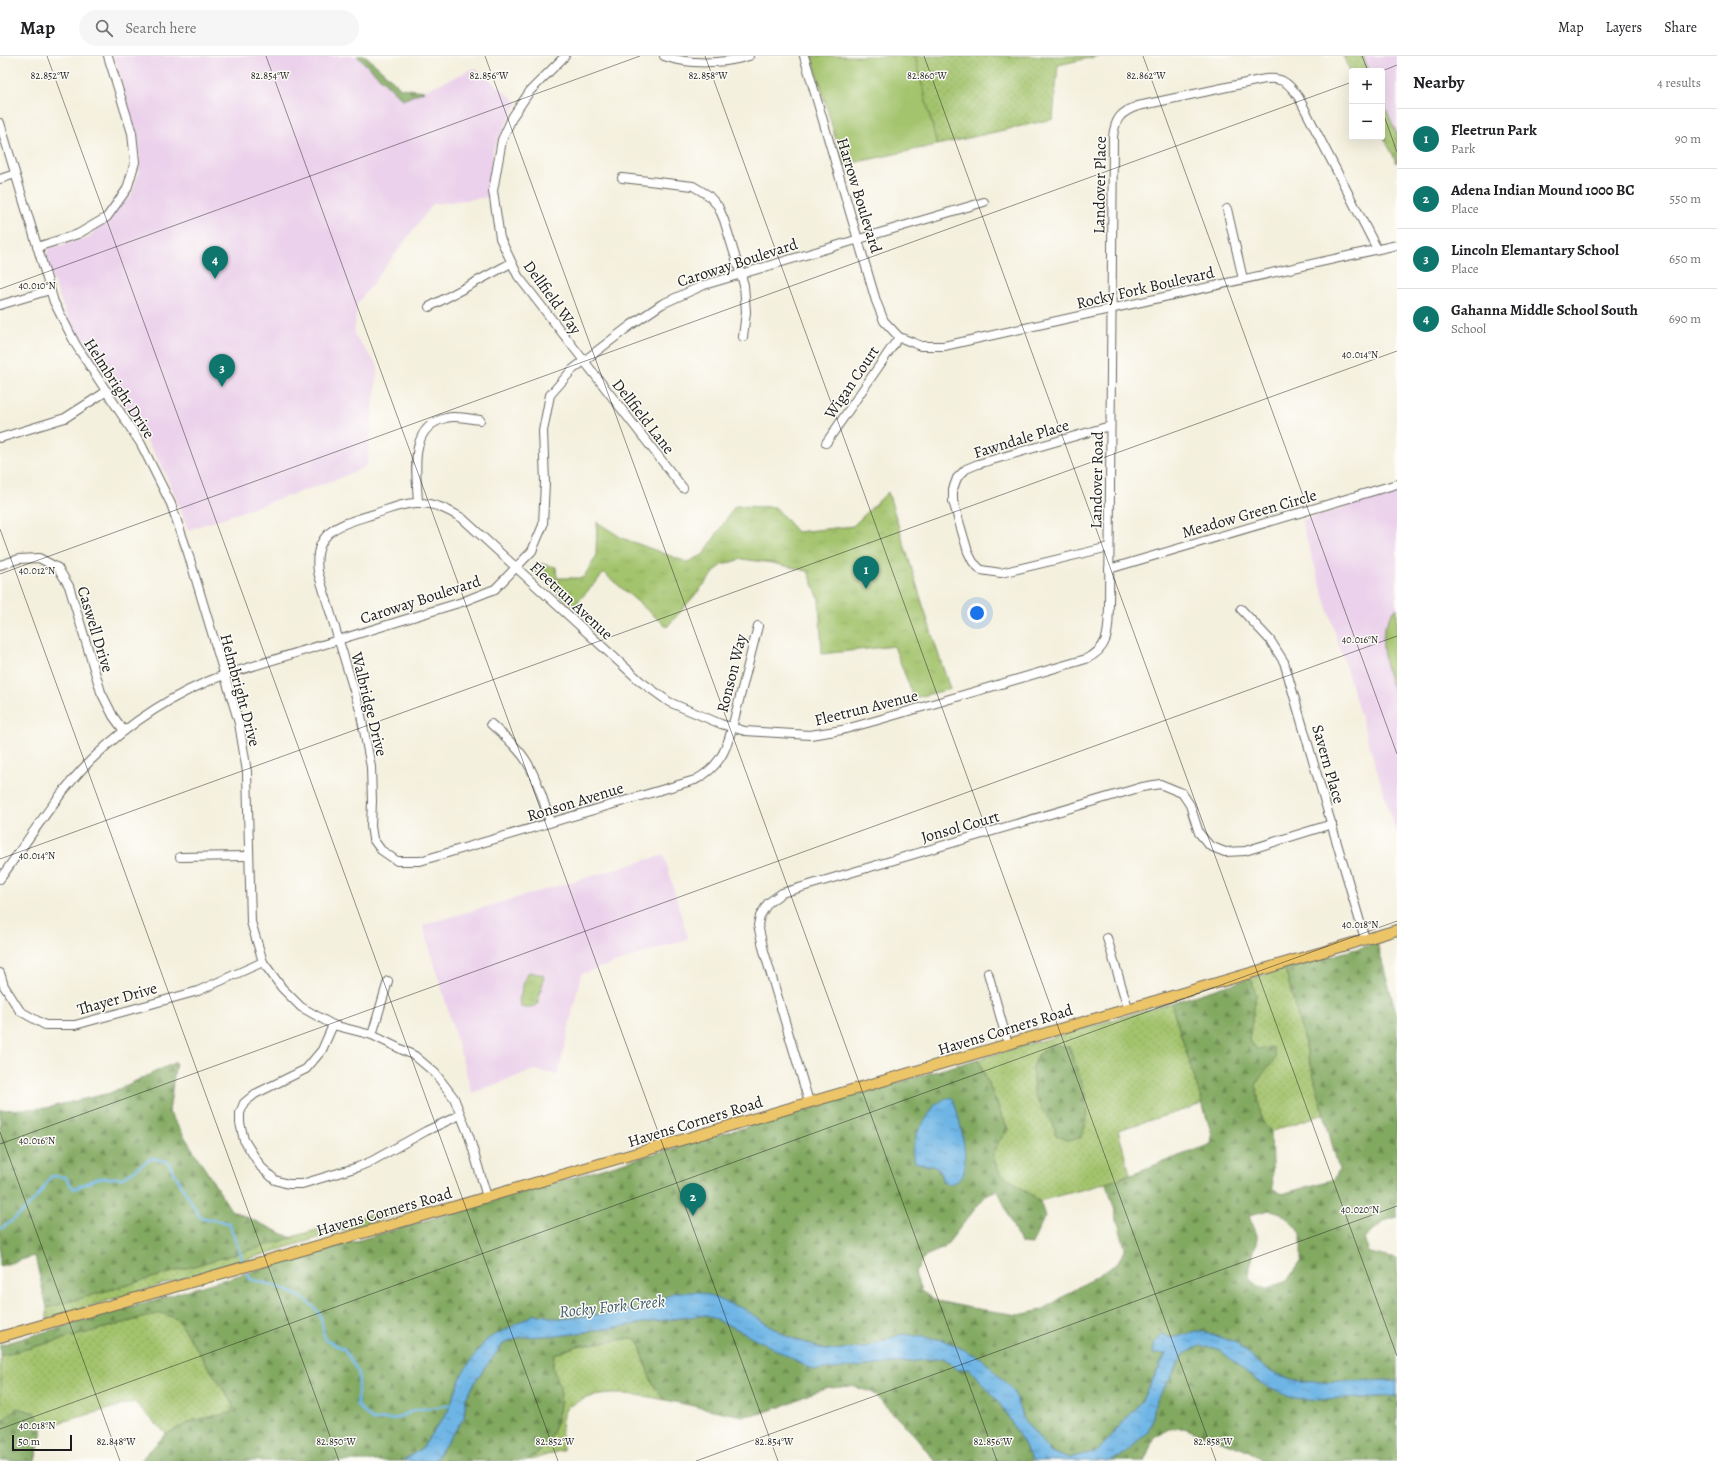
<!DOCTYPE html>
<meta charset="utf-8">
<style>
:root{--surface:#fff;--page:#f6f6f6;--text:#202124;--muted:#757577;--line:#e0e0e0;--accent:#0f766e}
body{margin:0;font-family:Alegreya,serif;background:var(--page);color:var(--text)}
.controls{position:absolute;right:12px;top:12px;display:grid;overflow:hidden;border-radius:4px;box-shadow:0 4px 16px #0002}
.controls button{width:36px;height:36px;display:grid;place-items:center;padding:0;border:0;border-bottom:1px solid var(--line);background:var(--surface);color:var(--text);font:20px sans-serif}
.scale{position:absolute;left:12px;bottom:10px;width:60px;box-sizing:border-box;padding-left:4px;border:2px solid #1c1c1c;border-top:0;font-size:11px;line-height:14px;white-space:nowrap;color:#1c1c1c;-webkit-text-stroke:3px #fdfcf7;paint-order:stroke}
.you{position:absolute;left:977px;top:557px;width:14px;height:14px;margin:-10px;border:3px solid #fff;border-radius:50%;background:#1a73e8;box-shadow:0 0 0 6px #1a73e833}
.badge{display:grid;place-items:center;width:26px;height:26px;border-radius:50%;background:var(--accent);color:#fff;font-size:13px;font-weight:700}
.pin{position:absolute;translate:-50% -33px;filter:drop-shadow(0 1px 2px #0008)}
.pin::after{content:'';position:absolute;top:21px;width:14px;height:12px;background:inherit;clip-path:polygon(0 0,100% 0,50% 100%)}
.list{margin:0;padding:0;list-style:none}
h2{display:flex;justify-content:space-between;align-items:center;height:52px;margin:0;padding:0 16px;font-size:17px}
h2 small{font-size:13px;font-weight:400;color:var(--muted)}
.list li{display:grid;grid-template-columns:26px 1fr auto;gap:12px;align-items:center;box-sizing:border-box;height:60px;padding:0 16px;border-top:1px solid var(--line)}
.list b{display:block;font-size:15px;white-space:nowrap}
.list p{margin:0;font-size:13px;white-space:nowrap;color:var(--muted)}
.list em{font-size:13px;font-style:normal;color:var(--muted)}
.icon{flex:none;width:22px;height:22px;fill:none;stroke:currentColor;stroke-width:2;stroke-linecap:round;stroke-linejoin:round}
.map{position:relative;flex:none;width:1397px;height:1405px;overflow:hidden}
header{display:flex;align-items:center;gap:24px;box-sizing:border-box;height:56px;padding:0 20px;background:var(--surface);border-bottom:1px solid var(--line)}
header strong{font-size:19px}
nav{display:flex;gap:22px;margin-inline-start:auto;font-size:14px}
.search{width:280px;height:36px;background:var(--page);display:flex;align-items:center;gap:10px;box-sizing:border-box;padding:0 14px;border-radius:22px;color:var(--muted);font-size:15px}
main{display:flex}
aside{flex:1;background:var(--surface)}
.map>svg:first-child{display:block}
.built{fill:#ebd1eb}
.grass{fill:url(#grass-dots);stroke:#607044;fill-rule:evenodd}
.forest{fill:url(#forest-firs);stroke:#4f623e;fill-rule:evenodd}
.park{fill:url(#park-tufts);stroke:#607044}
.garden{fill:#a3c36c;stroke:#607044}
.water{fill:url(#water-ripples);stroke:#456880}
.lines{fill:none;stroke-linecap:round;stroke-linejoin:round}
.stream{stroke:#6eb5e5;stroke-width:2.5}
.minor-casing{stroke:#686660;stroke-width:10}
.major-casing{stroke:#686660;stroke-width:12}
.minor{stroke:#fff;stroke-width:8}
.major{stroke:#edc569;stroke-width:10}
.ticks{fill:none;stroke:#1c1c1c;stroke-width:1;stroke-opacity:0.45}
.labels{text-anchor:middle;stroke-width:3;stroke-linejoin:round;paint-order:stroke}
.street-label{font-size:16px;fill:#1c1c1c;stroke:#fdfcf7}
.water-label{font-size:17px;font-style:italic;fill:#3d596c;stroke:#fdfcf7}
.ticks-label{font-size:10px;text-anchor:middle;fill:#1c1c1c;stroke:#fdfcf7;stroke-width:3;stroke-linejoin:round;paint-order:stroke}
</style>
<header>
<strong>Map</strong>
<div class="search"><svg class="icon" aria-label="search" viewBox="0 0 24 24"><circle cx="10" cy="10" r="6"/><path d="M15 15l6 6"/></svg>Search here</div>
<nav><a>Map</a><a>Layers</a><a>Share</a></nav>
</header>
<main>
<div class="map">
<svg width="1397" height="1405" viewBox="0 0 1397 1405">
<defs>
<pattern id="grass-dots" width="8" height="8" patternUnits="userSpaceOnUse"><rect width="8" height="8" fill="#a3c36c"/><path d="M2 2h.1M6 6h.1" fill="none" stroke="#8ca75d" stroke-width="1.8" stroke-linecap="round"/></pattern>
<pattern id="forest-firs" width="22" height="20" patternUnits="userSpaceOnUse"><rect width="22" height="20" fill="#82a960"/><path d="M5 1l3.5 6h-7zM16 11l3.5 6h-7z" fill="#6a894e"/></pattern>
<pattern id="park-tufts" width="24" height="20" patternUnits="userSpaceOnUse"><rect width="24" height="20" fill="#a3c36c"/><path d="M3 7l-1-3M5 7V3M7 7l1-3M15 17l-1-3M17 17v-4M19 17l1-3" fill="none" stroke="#8ca75d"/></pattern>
<pattern id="water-ripples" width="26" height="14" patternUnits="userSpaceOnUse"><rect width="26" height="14" fill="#6eb5e5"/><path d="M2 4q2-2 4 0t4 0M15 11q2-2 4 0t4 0" fill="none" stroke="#5a92b9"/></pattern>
</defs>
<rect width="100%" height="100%" fill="#fdfcf7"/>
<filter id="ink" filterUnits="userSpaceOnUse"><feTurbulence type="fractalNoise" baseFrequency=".025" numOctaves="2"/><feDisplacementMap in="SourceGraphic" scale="8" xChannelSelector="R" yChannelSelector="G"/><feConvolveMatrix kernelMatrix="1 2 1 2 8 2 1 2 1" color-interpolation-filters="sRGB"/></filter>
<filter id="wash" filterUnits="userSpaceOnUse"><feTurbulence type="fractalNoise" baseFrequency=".012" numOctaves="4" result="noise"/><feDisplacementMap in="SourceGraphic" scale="16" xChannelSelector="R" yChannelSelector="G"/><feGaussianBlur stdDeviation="0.9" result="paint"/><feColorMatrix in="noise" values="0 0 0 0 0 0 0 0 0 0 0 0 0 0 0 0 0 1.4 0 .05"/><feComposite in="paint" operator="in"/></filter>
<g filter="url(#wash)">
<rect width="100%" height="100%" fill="#f4f0de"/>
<g class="built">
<path d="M 114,0 L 357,0 L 403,44 L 475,12 L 518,46 L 493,94 L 489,141 L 433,148 L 357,248 L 354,279 L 378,310 L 367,410 L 340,422 L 188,474 L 174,437 L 157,401 L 71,269 L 61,246 L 45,201 L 49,192 L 88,182 L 114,152 L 130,142 L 139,116 L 139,87 Z"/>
<path d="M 1363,0 L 1397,0 L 1397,78 L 1382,44 L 1382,15 L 1369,15 Z"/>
<path d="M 1397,435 L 1397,780 L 1301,465 Z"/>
<path d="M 664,799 L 688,883 L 581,918 L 558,1019 L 534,1014 L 472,1037 L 423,869 Z"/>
</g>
<g class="grass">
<path d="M 915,0 L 1098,0 L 1058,9 L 1053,63 L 937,89 Z"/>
<path d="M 1343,0 L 1363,0 L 1369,15 L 1352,15 L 1352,19 Z"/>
<path d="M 1382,44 L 1397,78 L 1397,107 L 1382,78 Z"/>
<path d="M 1285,913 L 1324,1058 L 1271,1075 L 1262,1067 L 1256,1027 L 1258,994 L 1249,984 L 1256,939 L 1251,922 Z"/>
<path d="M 1171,947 L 1203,1048 L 1118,1074 L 1130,1118 L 1107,1127 L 1040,1145 L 999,1116 L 993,1100 L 999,1085 L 1008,1073 L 978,1003 ZM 1053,1067 L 1080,1082 L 1066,1084 L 1056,1079 Z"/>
<path d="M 396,1151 L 412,1154 L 47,1263 L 47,1252 Z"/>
<path d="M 161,1257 L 177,1263 L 233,1348 L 231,1357 L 195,1364 L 166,1378 L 134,1346 L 43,1371 L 35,1357 L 17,1352 L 0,1367 L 0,1300 Z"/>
<path d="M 632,1282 L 639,1285 C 645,1307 649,1328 665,1344 C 638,1338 600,1333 575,1347 C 572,1349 568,1350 567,1352 C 558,1363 562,1381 563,1394 L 528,1405 C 533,1401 538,1397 542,1392 C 554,1380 563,1350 560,1333 C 557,1317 549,1315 555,1298 L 577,1290 Z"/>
</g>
<g class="forest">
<path d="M 357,0 L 366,0 L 401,32 L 424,35 L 403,44 Z"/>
<path d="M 1377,887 L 1397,960 L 1397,1161 L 1384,1165 L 1364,1183 L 1370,1197 L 1397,1203 L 1397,1324 L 1300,1326 L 1271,1316 L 1236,1287 L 1202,1275 L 1171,1282 L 1153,1298 L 1166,1297 L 1141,1346 L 1098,1395 L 1069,1402 L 1051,1397 L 1023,1362 L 1013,1334 L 981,1302 L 944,1284 L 902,1278 L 863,1292 L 826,1294 L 788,1281 L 744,1253 L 676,1236 L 637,1254 L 561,1263 L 535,1258 L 463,1316 L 448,1355 L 423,1391 L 403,1405 L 139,1405 L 166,1378 L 195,1364 L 231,1357 L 233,1348 L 177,1263 L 161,1257 L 0,1300 L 0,1289 L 978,1003 L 1008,1074 L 999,1085 L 993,1100 L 999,1116 L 1040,1145 L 1045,1160 L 1032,1188 L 1020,1187 L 998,1134 L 987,1138 L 944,1192 L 925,1200 L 915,1217 L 921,1235 L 937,1245 L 971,1252 L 1019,1259 L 1042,1254 L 1118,1207 L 1125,1192 L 1107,1127 L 1211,1088 L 1212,1079 L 1171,947 L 1251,922 L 1256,939 L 1249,984 L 1258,994 L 1273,991 L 1276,1002 L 1256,1027 L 1262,1067 L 1271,1075 L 1273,1134 L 1282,1138 L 1334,1123 L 1339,1114 L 1285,913 ZM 953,1042 C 960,1067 964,1091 964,1117 L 943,1126 L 939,1113 L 933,1109 ZM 1270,1154 L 1285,1160 L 1301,1177 L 1301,1204 L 1287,1225 L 1267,1232 L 1256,1229 L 1248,1220 L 1257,1183 L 1249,1159 Z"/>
<path d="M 1053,988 L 1069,991 C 1079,1018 1096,1056 1080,1082 L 1066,1084 L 1056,1079 L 1053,1067 L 1042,1054 L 1034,1038 L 1032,1013 L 1038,999 Z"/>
<path d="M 176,1006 L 169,1056 L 231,1154 L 292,1182 L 47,1252 L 35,1200 L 0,1210 L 0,1054 L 45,1052 L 110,1037 Z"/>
<path d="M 706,1259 L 739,1274 L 847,1312 L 944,1302 L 958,1314 L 969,1313 C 983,1327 997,1342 1007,1359 C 1017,1374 1023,1390 1033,1405 L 935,1405 L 917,1382 L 872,1336 L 851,1330 L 830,1332 L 812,1337 L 781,1351 L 758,1358 L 742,1360 L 665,1344 C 649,1328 645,1307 639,1285 L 632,1282 L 577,1290 L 555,1298 C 549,1315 557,1317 560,1333 C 563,1350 554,1380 542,1392 C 538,1397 533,1401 528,1405 L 434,1405 L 464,1362 L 466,1342 L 478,1321 L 503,1288 L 521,1281 L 566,1279 L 649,1266 Z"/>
<path d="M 1200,1289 L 1220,1294 L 1257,1325 L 1324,1344 L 1397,1340 L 1397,1405 L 1261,1405 L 1258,1401 L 1249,1395 L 1184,1372 L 1169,1373 L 1154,1381 L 1145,1405 L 1110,1405 L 1120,1401 L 1152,1365 L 1156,1344 L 1170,1323 L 1183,1299 Z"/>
<path d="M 17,1352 L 35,1357 L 43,1371 L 35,1405 L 0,1405 L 0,1367 Z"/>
</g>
<g class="park">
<path d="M 888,436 L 935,588 L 950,633 L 914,642 L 894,590 L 822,598 L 819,543 L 808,515 L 772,507 L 742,503 L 721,509 L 667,571 L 604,517 L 573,551 L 533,514 L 537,507 L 556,511 L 557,522 L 583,522 L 596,501 L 597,466 L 622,482 L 687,506 L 703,499 L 735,450 L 775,451 L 797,476 L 853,470 Z"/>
<path d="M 529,916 L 543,919 L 544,922 L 537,949 L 531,951 L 522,951 L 519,945 L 526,919 Z"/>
</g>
<g class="garden">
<path d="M 812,0 L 915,0 L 937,89 L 843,109 Z"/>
<path d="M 1397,552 L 1397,646 C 1388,615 1370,579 1397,552 Z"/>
</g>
<g class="water">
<path d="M 946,1042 L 953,1042 C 959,1061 968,1096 964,1116 C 962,1123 955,1127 948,1128 L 943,1126 L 939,1113 L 933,1109 L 928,1110 L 915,1106 L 912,1095 L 917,1077 L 934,1050 Z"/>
<path d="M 676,1236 L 699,1236 L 744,1253 L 788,1281 L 826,1294 L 863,1292 L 902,1278 L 944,1284 L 981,1302 L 1013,1334 L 1023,1362 L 1051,1397 L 1069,1402 L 1098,1395 L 1141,1346 L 1166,1298 L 1153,1298 L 1155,1287 L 1163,1278 L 1171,1282 L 1202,1275 L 1236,1287 L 1271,1316 L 1300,1326 L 1397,1324 L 1397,1340 L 1324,1344 L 1292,1342 L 1257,1325 L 1220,1294 L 1200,1289 L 1183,1299 L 1170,1323 L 1156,1344 L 1152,1365 L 1147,1377 L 1120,1401 L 1110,1405 L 1033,1405 C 1023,1390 1017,1374 1007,1359 C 997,1342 983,1327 969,1313 L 958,1314 L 944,1302 L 847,1312 L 814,1314 L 739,1274 L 706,1259 L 649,1266 L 566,1279 L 521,1281 L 503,1288 L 478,1321 L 466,1342 L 464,1362 L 434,1405 L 403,1405 L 423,1391 L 448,1355 L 463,1316 L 486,1284 L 535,1258 L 561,1263 L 637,1254 Z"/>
</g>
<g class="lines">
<g class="stream">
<path d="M 0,1173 C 21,1160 39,1142 51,1120 L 65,1121 L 74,1133 L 98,1122 L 123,1122 L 152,1102 L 168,1106 L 200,1161 L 229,1167 L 244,1208"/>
<path d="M 246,1213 L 250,1223 C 271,1228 311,1239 320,1260 C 323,1267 323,1277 325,1284 L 344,1293 L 359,1318 L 357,1349 L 372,1364 L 394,1363 L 415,1354 L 452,1349"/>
</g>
</g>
</g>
<g filter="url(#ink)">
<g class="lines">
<defs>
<g id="minor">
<path d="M 565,0 L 530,35 L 513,60 L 502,84 L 493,135 L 500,182 L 518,220 L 683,432"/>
<path d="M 664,0 C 689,9 723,8 749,0"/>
<path d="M 804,0 L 876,245 L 884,265 L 899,281 L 921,290 L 944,290 L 1397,189"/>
<path d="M 0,67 L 54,246 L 76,289 L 141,388 L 171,448 L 188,497 L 239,667 L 247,716 L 251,866 L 263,906 L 282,932 L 301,951 L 333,969 L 372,979 L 415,1000 L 435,1017 L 454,1042 L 469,1080 L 487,1141"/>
<path d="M 622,122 L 693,130 L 708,139 L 718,150 L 724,164 L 744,229 L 746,256 L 743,281"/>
<path d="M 0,123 L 15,118"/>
<path d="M 1227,153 L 1243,223"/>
<path d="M 37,191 L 78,178 L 107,161 L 127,133 L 135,106 L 132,77 L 108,0"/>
<path d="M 0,249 L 50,234"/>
<path d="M 429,251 L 511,207"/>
<path d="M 0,382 L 65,362 L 107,335"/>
<path d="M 826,387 L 899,281"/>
<path d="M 418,447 C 417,417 407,371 446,362 C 456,359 470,363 480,364"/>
<path d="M 1109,491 L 1001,517 L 981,514 L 973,506 L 968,496 L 953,445 L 953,433 L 957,422 L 966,413 L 978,408 L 1110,370"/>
<path d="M 0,509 L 19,503 L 39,502 L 58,512 L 69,530 L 101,636 L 113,660 L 124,675"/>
<path d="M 1109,513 L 1397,428"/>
<path d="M 1241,553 L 1270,584 L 1284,606 L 1365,883"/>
<path d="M 758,570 L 732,672 C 726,696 718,712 695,724 L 420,805 L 397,805 L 381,794 L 373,783 L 371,770 L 372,745 L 371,711 L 360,654 L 318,516 C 312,472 344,468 377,457 C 390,453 405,446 419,447 C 435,447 448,454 462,462 L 640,625 L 669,646 L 721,668 L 745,675 L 810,679 L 842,674 L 878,664 L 1086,603 C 1111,592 1108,572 1109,549 L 1113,81 C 1115,62 1121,56 1138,50 L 1260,24 C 1280,20 1288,25 1299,42 L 1377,193"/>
<path d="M 491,668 C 503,679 518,691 527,706 C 538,725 544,746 550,766"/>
<path d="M 180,801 L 248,800"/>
<path d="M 0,823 C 29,783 56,739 91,704 C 129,667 175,637 224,619 L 462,546 L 495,533 L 532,495 L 543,469 L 545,426 L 543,375 L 550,339 L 572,314 L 631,269 L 662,248 L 704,229 L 984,146"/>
<path d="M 1107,882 L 1128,952"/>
<path d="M 0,917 L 4,930 L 20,955 L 45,969 L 75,969 L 198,935 L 263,906"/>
<path d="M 988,917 L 1008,988"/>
<path d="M 333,969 L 322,994 L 306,1013 L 255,1038 L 244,1047 L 240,1057 L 240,1067 L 244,1084 L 261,1111 L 275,1124 L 288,1128 L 302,1128 L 358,1111 L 372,1105 L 426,1075 L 460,1059"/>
<path d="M 372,979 L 388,925"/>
<path d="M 809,1046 L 764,895 L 758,869 L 760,860 L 768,847 L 782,837 L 1142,731 L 1160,728 L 1182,737 L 1190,749 L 1199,777 L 1210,790 L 1225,796 L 1245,795 L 1332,768"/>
</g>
<path id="major" d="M 0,1281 L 453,1151 L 1397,874"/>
</defs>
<use href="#minor" class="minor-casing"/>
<use href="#major" class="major-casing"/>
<use href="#minor" class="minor"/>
<use href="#major" class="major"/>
</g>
</g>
<path class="ticks" d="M 47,0 L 558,1405M 266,0 L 778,1405M 485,0 L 997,1405M 705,0 L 1216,1405M 924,0 L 1397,1300M 1143,0 L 1397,698M 1362,0 L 1368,15M 1382,15 L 1397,9M 1382,54 L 1397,96M 0,233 L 640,0M 0,473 L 339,1405M 0,518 L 1352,26M 0,803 L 1397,295M 0,1076 L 120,1405M 0,1088 L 1397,580M 0,1373 L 1397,865M 696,1405 L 1397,1150"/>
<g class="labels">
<g class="street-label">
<text transform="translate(1099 129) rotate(-89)" y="6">Landover Place</text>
<text transform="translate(860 139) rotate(73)" y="6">Harrow Boulevard</text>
<text transform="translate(737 206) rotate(-18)" y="6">Caroway Boulevard</text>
<text transform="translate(1145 231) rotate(-13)" y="6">Rocky Fork Boulevard</text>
<text transform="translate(553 241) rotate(54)" y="6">Dellfield Way</text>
<text transform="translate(851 326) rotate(-56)" y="6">Wigan Court</text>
<text transform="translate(120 332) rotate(57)" y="6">Helmbright Drive</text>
<text transform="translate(644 360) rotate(52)" y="6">Dellfield Lane</text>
<text transform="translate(1021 382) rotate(-17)" y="6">Fawndale Place</text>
<text transform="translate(1096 424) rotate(-89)" y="6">Landover Road</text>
<text transform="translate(1249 457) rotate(-16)" y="6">Meadow Green Circle</text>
<text transform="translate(420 543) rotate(-18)" y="6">Caroway Boulevard</text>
<text transform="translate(572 544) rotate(43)" y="6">Fleetrun Avenue</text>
<text transform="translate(96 573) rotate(73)" y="6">Caswell Drive</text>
<text transform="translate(731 617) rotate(-76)" y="6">Ronson Way</text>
<text transform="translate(241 634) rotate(75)" y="6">Helmbright Drive</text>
<text transform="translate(370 648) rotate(76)" y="6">Walbridge Drive</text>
<text transform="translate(866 651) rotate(-14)" y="6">Fleetrun Avenue</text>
<text transform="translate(1329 708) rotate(74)" y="6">Savern Place</text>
<text transform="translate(575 745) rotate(-17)" y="6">Ronson Avenue</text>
<text transform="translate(960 770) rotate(-16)" y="6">Jonsol Court</text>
<text transform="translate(117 942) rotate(-16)" y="6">Thayer Drive</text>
<text transform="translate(1005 973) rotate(-17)" y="6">Havens Corners Road</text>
<text transform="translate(695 1065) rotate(-17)" y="6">Havens Corners Road</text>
<text transform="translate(384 1155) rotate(-16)" y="6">Havens Corners Road</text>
</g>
<g class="water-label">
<text transform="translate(612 1250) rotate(-6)" y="6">Rocky Fork Creek</text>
</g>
</g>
<g class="ticks-label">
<text x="50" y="23">82.852°W</text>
<text x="270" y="23">82.854°W</text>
<text x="489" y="23">82.856°W</text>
<text x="708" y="23">82.858°W</text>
<text x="927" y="23">82.860°W</text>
<text x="1146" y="23">82.862°W</text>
<text x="37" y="233">40.010°N</text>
<text x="1360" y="302">40.014°N</text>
<text x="37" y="518">40.012°N</text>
<text x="1360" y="587">40.016°N</text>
<text x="37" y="803">40.014°N</text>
<text x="1360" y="872">40.018°N</text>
<text x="37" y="1088">40.016°N</text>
<text x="1360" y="1157">40.020°N</text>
<text x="37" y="1373">40.018°N</text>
<text x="116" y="1389">82.848°W</text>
<text x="336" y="1389">82.850°W</text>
<text x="555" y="1389">82.852°W</text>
<text x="774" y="1389">82.854°W</text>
<text x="993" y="1389">82.856°W</text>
<text x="1213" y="1389">82.858°W</text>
</g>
</svg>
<div class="controls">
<button>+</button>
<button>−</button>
</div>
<div class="scale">50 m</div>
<div class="you"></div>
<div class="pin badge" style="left:866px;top:533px">1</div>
<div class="pin badge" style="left:693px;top:1160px">2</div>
<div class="pin badge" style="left:222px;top:331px">3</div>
<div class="pin badge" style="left:215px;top:223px">4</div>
</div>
<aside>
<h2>Nearby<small>4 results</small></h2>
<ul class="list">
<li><span class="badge">1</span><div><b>Fleetrun Park</b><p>Park</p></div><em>90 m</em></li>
<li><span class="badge">2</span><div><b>Adena Indian Mound 1000 BC</b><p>Place</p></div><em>550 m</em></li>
<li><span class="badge">3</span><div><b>Lincoln Elemantary School</b><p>Place</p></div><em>650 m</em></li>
<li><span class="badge">4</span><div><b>Gahanna Middle School South</b><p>School</p></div><em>690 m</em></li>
</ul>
</aside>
</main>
